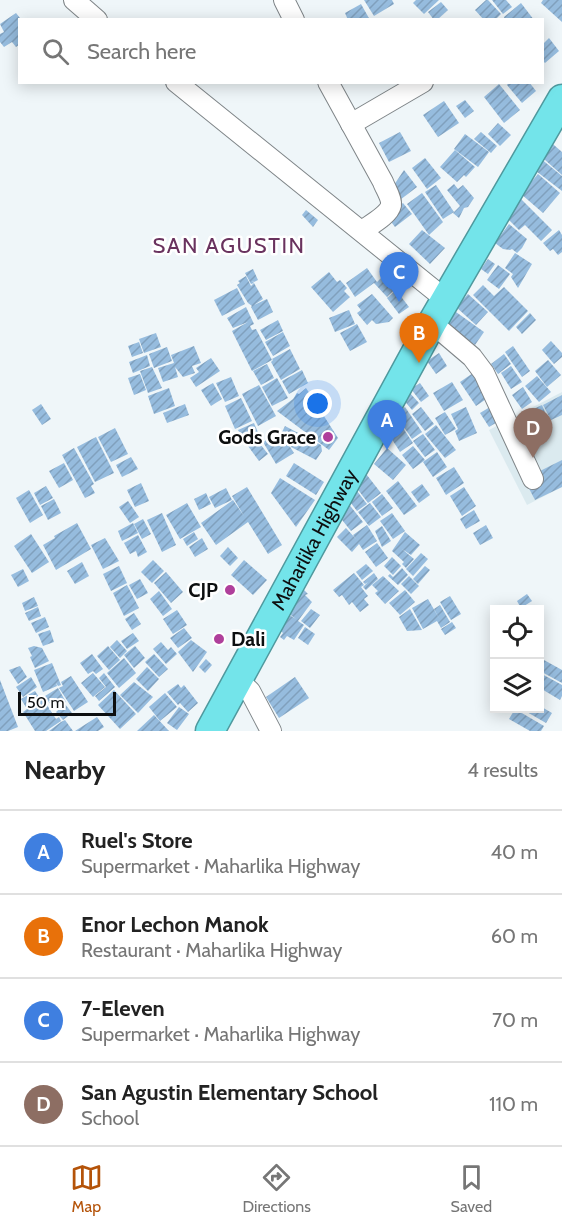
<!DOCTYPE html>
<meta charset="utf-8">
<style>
:root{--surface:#fff;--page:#f6f6f6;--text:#222;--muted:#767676;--line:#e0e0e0;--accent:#b45309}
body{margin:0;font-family:Cabin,sans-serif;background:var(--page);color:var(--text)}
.controls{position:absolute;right:18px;bottom:18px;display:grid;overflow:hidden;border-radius:0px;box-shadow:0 3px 15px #0003}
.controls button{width:54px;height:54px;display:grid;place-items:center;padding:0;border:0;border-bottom:2px solid var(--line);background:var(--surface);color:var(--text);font:30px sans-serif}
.scale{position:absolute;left:18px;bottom:15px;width:98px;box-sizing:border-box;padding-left:6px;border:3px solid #0d0f10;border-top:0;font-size:16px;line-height:21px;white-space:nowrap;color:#0d0f10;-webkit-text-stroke:4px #fff;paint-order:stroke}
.you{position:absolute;left:318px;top:404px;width:21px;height:21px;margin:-15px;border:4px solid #fff;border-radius:50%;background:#1a73e8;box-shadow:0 0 0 9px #1a73e833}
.badge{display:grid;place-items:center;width:39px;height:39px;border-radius:50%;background:var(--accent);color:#fff;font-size:20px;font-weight:700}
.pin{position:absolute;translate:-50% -50px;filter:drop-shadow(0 2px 3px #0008)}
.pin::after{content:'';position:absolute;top:32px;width:21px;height:18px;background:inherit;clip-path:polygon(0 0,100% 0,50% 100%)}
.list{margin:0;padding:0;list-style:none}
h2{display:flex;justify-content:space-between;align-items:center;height:78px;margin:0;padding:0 24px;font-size:26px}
h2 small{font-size:20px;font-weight:400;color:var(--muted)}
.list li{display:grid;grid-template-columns:39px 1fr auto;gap:18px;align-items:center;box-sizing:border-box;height:84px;padding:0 24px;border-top:2px solid var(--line)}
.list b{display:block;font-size:22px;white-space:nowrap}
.list p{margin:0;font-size:20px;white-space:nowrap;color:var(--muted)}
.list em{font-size:20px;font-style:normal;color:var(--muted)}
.icon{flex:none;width:33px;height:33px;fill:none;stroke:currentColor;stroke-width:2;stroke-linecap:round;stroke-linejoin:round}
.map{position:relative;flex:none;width:562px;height:731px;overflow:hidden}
.search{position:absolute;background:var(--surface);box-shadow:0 3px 15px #0003;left:18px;right:18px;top:18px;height:66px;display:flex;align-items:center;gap:15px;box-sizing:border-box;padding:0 21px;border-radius:0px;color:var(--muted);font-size:22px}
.sheet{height:414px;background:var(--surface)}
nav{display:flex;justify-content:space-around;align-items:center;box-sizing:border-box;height:84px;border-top:2px solid var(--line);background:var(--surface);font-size:16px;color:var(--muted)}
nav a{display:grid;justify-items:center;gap:3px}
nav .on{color:var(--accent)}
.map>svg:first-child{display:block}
.built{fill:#dbeaef}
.building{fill:url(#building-hatch)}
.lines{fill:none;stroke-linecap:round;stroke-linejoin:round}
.minor-casing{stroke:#7f8588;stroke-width:22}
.highway-casing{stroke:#4f999e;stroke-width:31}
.minor{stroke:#fff;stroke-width:20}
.highway{stroke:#73e4ea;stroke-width:28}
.poi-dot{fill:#af3f9b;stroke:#fff;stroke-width:2}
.labels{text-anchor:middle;stroke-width:5;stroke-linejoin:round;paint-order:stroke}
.poi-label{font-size:20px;font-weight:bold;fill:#0d0f10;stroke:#fff;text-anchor:end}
.street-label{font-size:20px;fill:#0d0f10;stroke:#fff}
.quarter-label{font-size:22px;letter-spacing:1.5px;fill:#69325e;stroke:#fff}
</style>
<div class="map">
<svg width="562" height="731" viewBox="0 0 562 731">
<defs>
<pattern id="building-hatch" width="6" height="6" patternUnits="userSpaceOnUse" patternTransform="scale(1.5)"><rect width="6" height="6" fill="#96bcde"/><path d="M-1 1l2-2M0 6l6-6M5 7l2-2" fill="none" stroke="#80a0bd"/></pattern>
</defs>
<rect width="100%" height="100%" fill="#eff6f9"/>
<path class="built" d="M 562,392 L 562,487 L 527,505 L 489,430 Z"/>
<g class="building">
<path d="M 364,0 L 392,0 L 394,4 L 374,16 Z"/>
<path d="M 416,0 L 439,0 L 424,14 L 413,3 Z"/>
<path d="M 486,0 L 488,0 L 501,14 L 495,20 L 484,20 L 475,10 Z"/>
<path d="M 492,0 L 506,0 L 512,7 L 503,14 Z"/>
<path d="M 543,0 L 562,0 L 562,22 L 541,3 Z"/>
<path d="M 441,2 L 448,10 L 437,20 L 434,20 L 428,12 Z"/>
<path d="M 521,3 L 534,20 L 505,20 L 504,17 Z"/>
<path d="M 361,4 L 370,20 L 348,20 L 345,13 Z"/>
<path d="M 16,13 L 20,18 L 20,44 L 16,47 L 12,42 L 4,47 L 0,42 L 0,34 L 4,32 L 0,24 Z"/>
<path d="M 549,38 L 559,51 L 545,63 L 543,61 L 543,44 Z"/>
<path d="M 509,82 L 529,82 L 536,91 L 522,103 L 507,85 Z"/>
<path d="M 499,84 L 520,110 L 504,123 L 484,97 Z"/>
<path d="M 465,100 L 474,111 L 465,118 L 456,106 Z"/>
<path d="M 444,101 L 459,123 L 438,137 L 423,115 Z"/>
<path d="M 498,123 L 511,135 L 500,146 L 488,134 Z"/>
<path d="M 400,132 L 411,151 L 389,162 L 379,143 Z"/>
<path d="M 481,132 L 497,146 L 491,153 L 474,139 Z"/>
<path d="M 465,134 L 489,152 L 478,167 L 454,149 Z"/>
<path d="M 547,139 L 562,152 L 562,175 L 536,152 Z"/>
<path d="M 455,150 L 475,167 L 466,177 L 464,175 L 457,182 L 440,167 Z"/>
<path d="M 425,158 L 441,178 L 427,189 L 412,168 Z"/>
<path d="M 540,158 L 562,176 L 562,191 L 532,168 Z"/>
<path d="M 404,170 L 417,187 L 392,206 L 392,188 Z"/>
<path d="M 538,174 L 560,193 L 543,213 L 521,194 Z"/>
<path d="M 454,184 L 458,189 L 463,185 L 474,198 L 468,207 L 464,208 L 459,218 L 453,213 L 460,206 L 447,190 Z"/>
<path d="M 436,185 L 454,212 L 443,219 L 425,192 Z"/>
<path d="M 422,193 L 443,222 L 429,235 L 407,204 Z"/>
<path d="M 516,194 L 552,230 L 541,241 L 525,225 L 519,230 L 505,216 Z"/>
<path d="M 403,203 L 412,214 L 395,227 L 386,215 Z"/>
<path d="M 306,210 L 318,220 L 313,227 L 302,215 Z"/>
<path d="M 509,224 L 527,239 L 522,248 L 517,253 L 512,249 L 510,250 L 503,249 L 495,243 Z"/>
<path d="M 422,230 L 445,248 L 430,264 L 409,244 Z"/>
<path d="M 559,230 L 562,235 L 562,252 L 558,255 L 553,249 L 550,251 L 543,243 Z"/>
<path d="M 515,253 L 532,264 L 518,288 L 511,277 L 513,274 L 505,268 Z"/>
<path d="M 488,259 L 495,264 L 488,274 L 481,269 Z"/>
<path d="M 498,265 L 510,274 L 499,289 L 487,280 Z"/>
<path d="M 367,268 L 377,282 L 382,277 L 389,285 L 393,281 L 398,286 L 387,297 L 374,283 L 355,297 L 346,283 Z"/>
<path d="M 253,269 L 258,280 L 254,282 L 252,281 L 254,283 L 251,284 L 245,273 Z"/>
<path d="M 329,272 L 337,282 L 340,280 L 347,288 L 344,291 L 350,297 L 333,312 L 311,287 Z"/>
<path d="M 246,276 L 251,286 L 254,283 L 263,299 L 254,305 L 267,299 L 273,312 L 258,320 L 251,307 L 252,306 L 248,303 L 237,285 L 240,283 L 238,281 Z"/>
<path d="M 483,285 L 494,296 L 504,287 L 528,311 L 509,331 L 473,295 Z"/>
<path d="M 237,288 L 245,304 L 222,316 L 214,300 Z"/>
<path d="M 396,290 L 409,307 L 399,314 L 387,298 Z"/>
<path d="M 372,294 L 393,318 L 389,322 L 376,324 L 372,320 L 367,325 L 357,313 L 361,310 L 357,305 Z"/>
<path d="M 468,294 L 488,312 L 476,325 L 456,307 Z"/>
<path d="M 246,307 L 254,324 L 250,326 L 252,330 L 256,329 L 272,360 L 252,371 L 232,331 L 248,322 L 233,328 L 227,318 Z"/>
<path d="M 349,310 L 355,324 L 335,332 L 329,318 Z"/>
<path d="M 456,312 L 484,332 L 475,345 L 447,324 Z"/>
<path d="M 530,313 L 536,320 L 522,334 L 516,327 Z"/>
<path d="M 278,320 L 283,331 L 266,340 L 260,330 Z"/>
<path d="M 357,324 L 367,342 L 350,351 L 340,333 Z"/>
<path d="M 283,332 L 290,346 L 273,356 L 265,342 Z"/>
<path d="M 156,333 L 161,347 L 144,353 L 139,339 Z"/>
<path d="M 551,341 L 562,353 L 562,357 L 554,364 L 542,350 Z"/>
<path d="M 139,342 L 143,353 L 132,357 L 128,346 Z"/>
<path d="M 194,346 L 201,363 L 192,366 L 195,373 L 183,377 L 175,367 L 178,377 L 163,382 L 158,368 L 174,363 L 171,355 Z"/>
<path d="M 513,346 L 530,371 L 522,377 L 505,352 Z"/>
<path d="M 167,347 L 172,361 L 154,368 L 149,354 Z"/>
<path d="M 290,349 L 300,369 L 281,380 L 271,362 L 273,360 L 272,359 Z"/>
<path d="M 439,353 L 447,366 L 436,374 L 427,361 Z"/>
<path d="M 504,354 L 511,364 L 498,374 L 491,364 Z"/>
<path d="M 147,355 L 150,366 L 133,373 L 129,362 Z"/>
<path d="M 211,358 L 220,371 L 196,387 L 190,378 L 199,372 L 196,368 Z"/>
<path d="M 548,360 L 561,375 L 547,387 L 535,371 Z"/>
<path d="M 267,364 L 274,378 L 261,385 L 253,371 Z"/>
<path d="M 511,366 L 522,382 L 511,389 L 501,373 Z"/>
<path d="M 152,367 L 162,388 L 148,393 L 140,371 Z"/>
<path d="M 302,370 L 308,383 L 289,394 L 282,381 Z"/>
<path d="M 476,371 L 492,395 L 476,406 L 460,382 Z"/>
<path d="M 140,374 L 146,390 L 134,395 L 128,378 Z"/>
<path d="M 537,376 L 551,392 L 539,402 L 525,386 Z"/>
<path d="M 231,377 L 239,396 L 225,402 L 216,383 Z"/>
<path d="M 277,378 L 288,398 L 272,406 L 262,387 Z"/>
<path d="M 452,382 L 463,400 L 444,411 L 433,393 Z"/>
<path d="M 213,383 L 222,399 L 211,406 L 201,390 Z"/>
<path d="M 420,383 L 429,396 L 421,402 L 411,389 Z"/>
<path d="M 259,385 L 276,416 L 258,426 L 242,394 Z"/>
<path d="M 523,387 L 532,402 L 522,409 L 512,395 Z"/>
<path d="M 169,388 L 175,406 L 154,414 L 148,396 Z"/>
<path d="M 306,388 L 318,406 L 324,410 L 322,413 L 338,438 L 329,450 L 277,411 L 293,399 L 297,393 L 299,394 Z"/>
<path d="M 409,392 L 419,403 L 412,410 L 402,398 Z"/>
<path d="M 562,395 L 562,415 L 551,420 L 543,405 Z"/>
<path d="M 241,398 L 252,421 L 235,429 L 225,406 Z"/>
<path d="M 41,404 L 51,419 L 42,425 L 32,410 Z"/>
<path d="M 185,404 L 189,415 L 167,423 L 163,413 Z"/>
<path d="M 542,405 L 549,421 L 533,429 L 525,413 Z"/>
<path d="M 405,407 L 422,432 L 412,439 L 395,414 Z"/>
<path d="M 421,407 L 434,424 L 425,431 L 412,414 Z"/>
<path d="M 466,407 L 477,433 L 459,441 L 455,431 L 458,429 L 451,414 Z"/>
<path d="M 490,407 L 499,421 L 489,427 L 480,413 Z"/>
<path d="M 445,412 L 456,429 L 445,435 L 435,418 Z"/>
<path d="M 523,415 L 531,428 L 515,437 L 507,424 Z"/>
<path d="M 395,416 L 413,443 L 400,452 L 383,425 Z"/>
<path d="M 254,423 L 260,437 L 245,444 L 238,430 Z"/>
<path d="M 436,425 L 456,450 L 445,458 L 425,434 Z"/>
<path d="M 285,426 L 321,445 L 322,451 L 316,460 L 291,447 L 282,432 Z"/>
<path d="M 115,428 L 128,454 L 111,462 L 98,437 Z"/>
<path d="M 280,431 L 294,453 L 276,464 L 263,442 Z"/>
<path d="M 423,434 L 435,450 L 425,457 L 413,441 Z"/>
<path d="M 96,437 L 114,473 L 95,482 L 77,447 Z"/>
<path d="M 257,440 L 268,454 L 259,461 L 248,446 Z"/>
<path d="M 413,446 L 425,460 L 413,469 L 402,455 Z"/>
<path d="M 74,448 L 94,484 L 91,486 L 95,493 L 85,498 L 62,455 Z"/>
<path d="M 387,448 L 406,465 L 393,480 L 374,464 Z"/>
<path d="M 437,452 L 447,467 L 433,477 L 423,462 Z"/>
<path d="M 131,457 L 138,469 L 122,477 L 116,465 Z"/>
<path d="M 562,460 L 562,487 L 535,500 L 524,479 Z"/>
<path d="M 64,463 L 73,480 L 59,488 L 49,471 Z"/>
<path d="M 294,463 L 324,482 L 316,495 L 286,476 Z"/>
<path d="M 454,467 L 464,483 L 446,495 L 436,478 Z"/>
<path d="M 363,470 L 381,493 L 368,503 L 350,479 Z"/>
<path d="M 280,478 L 315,500 L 296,527 L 271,493 Z"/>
<path d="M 398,481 L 417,506 L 404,515 L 386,491 Z"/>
<path d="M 141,483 L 149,501 L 135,507 L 127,490 Z"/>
<path d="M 422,484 L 430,495 L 419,503 L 411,492 Z"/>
<path d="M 46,486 L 53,498 L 40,505 L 34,493 Z"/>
<path d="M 247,487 L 282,545 L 268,554 L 248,522 L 216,545 L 201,523 L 233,500 L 244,516 L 232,496 Z"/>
<path d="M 464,487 L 476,506 L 462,516 L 450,496 Z"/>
<path d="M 226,488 L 232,500 L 215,508 L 209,497 Z"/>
<path d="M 29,490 L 43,515 L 30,523 L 16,498 Z"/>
<path d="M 357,491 L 367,504 L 357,511 L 347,498 Z"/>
<path d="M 206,493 L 211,504 L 199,510 L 194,499 Z"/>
<path d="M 382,494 L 393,508 L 382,516 L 372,502 Z"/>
<path d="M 344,498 L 363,522 L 351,531 L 338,515 Z"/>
<path d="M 54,499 L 61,513 L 48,520 L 41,506 Z"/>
<path d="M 128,501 L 139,517 L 130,523 L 119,507 Z"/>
<path d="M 187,503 L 201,527 L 194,531 L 193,529 L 194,531 L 180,539 L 166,515 Z"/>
<path d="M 370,503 L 381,517 L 369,526 L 358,512 Z"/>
<path d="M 474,510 L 480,521 L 466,529 L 460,519 Z"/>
<path d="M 162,513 L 176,545 L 162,552 L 147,520 Z"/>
<path d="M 392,513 L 405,531 L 393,539 L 380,521 Z"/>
<path d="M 143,519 L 151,534 L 142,539 L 134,524 Z"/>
<path d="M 77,523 L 91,549 L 56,570 L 43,545 L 55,538 L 54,536 Z"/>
<path d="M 133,523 L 138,533 L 122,541 L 118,531 Z"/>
<path d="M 367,525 L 377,541 L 363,550 L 359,544 L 352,552 L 337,537 L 346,528 L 356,539 L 353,535 Z"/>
<path d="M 486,525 L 493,538 L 480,545 L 473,533 Z"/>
<path d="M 382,526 L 391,541 L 382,547 L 375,531 Z"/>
<path d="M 194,532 L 198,539 L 187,546 L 183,539 Z"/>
<path d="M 405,532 L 420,545 L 411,555 L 402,549 L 414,559 L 406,568 L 402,564 L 404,562 L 392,551 Z"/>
<path d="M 31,534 L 49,562 L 32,573 L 14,546 Z"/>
<path d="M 138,535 L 147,552 L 138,557 L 136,551 L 130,554 L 124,543 Z"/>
<path d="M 105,538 L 119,561 L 103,569 L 91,545 Z"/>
<path d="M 202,538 L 208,549 L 195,557 L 189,547 Z"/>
<path d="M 377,543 L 388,558 L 376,567 L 365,552 Z"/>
<path d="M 228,547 L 238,558 L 230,566 L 220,556 Z"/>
<path d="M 421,553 L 428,559 L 413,576 L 406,569 Z"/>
<path d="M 392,557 L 401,566 L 393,575 L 384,566 Z"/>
<path d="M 153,560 L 164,571 L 152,583 L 141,572 Z"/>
<path d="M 244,560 L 267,580 L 253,595 L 231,575 Z"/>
<path d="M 82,562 L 89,576 L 75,584 L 67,571 Z"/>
<path d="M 366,564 L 373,571 L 362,580 L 356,572 Z"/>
<path d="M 119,566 L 127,583 L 111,591 L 103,574 Z"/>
<path d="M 425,566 L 430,570 L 418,584 L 413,579 Z"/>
<path d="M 402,568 L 408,575 L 398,585 L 388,576 L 390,574 L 393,577 Z"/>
<path d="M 23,569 L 29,581 L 18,587 L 11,575 Z"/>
<path d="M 166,572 L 183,592 L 171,603 L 154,583 Z"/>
<path d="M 354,573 L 364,585 L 361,587 L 368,596 L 364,599 L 369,605 L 360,612 L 352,602 L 349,605 L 342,595 L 339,597 L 333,590 Z"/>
<path d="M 374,573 L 378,579 L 366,590 L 363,587 L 368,582 L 365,584 L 363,582 Z"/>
<path d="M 383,576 L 399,591 L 385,604 L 375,593 L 378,591 L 372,585 Z"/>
<path d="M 409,576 L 419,586 L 411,594 L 401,584 Z"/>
<path d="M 140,579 L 148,593 L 137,599 L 129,585 Z"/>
<path d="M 127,585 L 139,608 L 124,616 L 113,593 Z"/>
<path d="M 300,586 L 308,594 L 305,595 L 312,602 L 298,621 L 304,625 L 294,640 L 287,636 L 284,640 L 280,637 L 283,633 L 280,630 L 286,613 L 296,619 L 284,610 Z"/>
<path d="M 405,590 L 415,602 L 400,615 L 389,603 Z"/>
<path d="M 159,591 L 172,609 L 163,616 L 150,599 Z"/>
<path d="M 527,594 L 532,601 L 521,608 L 517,601 Z"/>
<path d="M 450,596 L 461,614 L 451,620 L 440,602 Z"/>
<path d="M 34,597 L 38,606 L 25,611 L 22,603 Z"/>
<path d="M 428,599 L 440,620 L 434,609 L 440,605 L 450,622 L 441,628 L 437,621 L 423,629 L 412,608 Z"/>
<path d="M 38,607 L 41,616 L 29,621 L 25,613 Z"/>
<path d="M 311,609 L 320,615 L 310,628 L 301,621 Z"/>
<path d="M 410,609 L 422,630 L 407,631 L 399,617 Z"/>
<path d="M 177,610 L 187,625 L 173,634 L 163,619 Z"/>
<path d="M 134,613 L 141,624 L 132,630 L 125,619 Z"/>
<path d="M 45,617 L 49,627 L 36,633 L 31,623 Z"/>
<path d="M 452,622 L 456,628 L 445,635 L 441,629 Z"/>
<path d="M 305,627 L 315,634 L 308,645 L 298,638 Z"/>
<path d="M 184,628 L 192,638 L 178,648 L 170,638 Z"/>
<path d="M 50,630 L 54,642 L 43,646 L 38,634 Z"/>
<path d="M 133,633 L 139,641 L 127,649 L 121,641 Z"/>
<path d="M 117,640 L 127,651 L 120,658 L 110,647 Z"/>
<path d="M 191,640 L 207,652 L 193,672 L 178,652 Z"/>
<path d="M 161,642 L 168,650 L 171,647 L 177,654 L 166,664 L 153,649 Z"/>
<path d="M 34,646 L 42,648 L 49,661 L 35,668 L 30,657 L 32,656 L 28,648 Z"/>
<path d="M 108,646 L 120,660 L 109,670 L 97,656 Z"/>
<path d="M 135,646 L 145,658 L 134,668 L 124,655 Z"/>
<path d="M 92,654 L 103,669 L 96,674 L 93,671 L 88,674 L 80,663 Z"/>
<path d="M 154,654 L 168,669 L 159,677 L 145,662 Z"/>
<path d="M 124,658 L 136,673 L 119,688 L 107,673 Z"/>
<path d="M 206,659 L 212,665 L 205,673 L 199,667 Z"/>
<path d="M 544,660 L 562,670 L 562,683 L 540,671 Z"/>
<path d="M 52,663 L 61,685 L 58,686 L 56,683 L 57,686 L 43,692 L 34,670 Z"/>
<path d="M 20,666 L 27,677 L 18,684 L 9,670 Z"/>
<path d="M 147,667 L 159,679 L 148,691 L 136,679 Z"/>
<path d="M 93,673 L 105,687 L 93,697 L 81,683 Z"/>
<path d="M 104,673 L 115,687 L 99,701 L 95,696 L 106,687 L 99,678 Z"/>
<path d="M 540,673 L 562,685 L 562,696 L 560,700 L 540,688 Z"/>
<path d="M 71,676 L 88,702 L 74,711 L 59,688 L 63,686 L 61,682 Z"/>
<path d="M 31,677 L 37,687 L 23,697 L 16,687 Z"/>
<path d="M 295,677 L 309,698 L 279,718 L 266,697 Z"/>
<path d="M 0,680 L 18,727 L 8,731 L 0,731 Z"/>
<path d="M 134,682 L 153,697 L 138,713 L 120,695 Z"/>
<path d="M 178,684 L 181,688 L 184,685 L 198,703 L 188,712 L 180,703 L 178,705 L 167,692 Z"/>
<path d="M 58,688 L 66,702 L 54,710 L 45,696 Z"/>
<path d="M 114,690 L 136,714 L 120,729 L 98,705 Z"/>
<path d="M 35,691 L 41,700 L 43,699 L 56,719 L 59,717 L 61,721 L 46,731 L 35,731 L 23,712 L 27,709 L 21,699 Z"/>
<path d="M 165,693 L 177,707 L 160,721 L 149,707 Z"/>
<path d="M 65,704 L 72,713 L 63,720 L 56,712 Z"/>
<path d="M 540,706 L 552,713 L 546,723 L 520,708 L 540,708 Z"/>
<path d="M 179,707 L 189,714 L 177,730 L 167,723 Z"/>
<path d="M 515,709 L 544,726 L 541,731 L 530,731 L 509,719 Z"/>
<path d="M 154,715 L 169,731 L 137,731 Z"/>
<path d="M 97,717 L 104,727 L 98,731 L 75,731 Z"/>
<path d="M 65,720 L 73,731 L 49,731 L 61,722 Z"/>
</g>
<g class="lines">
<defs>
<g id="minor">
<path d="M 74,0 L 97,20"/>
<path d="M 284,0 L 294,20"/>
<path d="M 176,82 L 445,299"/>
<path d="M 328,82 L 383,182 C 385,188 392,198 391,205 C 389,215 370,225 362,231"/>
<path d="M 351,124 L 423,82"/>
<path d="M 432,323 L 472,357 L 484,373 L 533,479"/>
<path d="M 238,680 L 250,691 L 271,731"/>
</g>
<g id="highway">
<path id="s1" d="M 210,731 L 432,323 L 562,99"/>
</g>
</defs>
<use href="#minor" class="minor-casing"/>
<use href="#highway" class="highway-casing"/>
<use href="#minor" class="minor"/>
<use href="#highway" class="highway"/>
</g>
<g class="poi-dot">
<circle cx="328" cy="437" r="6"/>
<circle cx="230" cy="590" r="6"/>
<circle cx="219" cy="639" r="6"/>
</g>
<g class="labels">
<g class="poi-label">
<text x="316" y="444">Gods Grace</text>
<text x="218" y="597">CJP</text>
<text x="231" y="646" text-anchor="start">Dali</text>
</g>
<g class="street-label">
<text dy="7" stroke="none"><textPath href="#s1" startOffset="218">Maharlika Highway</textPath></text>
</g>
<g class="quarter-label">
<text x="229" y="253">SAN AGUSTIN</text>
</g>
</g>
</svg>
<div class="controls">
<button><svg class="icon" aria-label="locate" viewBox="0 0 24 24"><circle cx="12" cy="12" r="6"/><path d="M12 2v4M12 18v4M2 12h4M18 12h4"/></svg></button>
<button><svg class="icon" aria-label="layers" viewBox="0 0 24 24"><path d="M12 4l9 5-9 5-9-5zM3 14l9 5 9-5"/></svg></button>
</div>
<div class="scale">50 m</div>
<div class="you"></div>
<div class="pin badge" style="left:387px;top:450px;background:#3f7fe0">A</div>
<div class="pin badge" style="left:419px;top:363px;background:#e8710a">B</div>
<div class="pin badge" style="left:399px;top:302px;background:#3f7fe0">C</div>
<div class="pin badge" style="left:533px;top:458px;background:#8d6e63">D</div>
<div class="search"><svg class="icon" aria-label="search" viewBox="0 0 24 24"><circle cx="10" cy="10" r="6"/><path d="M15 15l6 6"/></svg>Search here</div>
</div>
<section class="sheet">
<h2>Nearby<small>4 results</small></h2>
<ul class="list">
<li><span class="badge" style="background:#3f7fe0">A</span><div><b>Ruel's Store</b><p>Supermarket · Maharlika Highway</p></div><em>40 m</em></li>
<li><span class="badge" style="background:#e8710a">B</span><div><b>Enor Lechon Manok</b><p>Restaurant · Maharlika Highway</p></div><em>60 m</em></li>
<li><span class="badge" style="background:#3f7fe0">C</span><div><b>7-Eleven</b><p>Supermarket · Maharlika Highway</p></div><em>70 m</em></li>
<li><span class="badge" style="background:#8d6e63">D</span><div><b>San Agustin Elementary School</b><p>School</p></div><em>110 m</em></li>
</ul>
</section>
<nav>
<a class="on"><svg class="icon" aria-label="map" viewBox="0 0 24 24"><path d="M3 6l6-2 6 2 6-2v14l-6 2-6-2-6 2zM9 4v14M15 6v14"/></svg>Map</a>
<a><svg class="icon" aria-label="directions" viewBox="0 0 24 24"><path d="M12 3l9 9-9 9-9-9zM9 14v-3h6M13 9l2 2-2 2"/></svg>Directions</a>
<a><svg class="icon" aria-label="saved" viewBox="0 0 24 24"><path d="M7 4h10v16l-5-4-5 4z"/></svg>Saved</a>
</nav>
